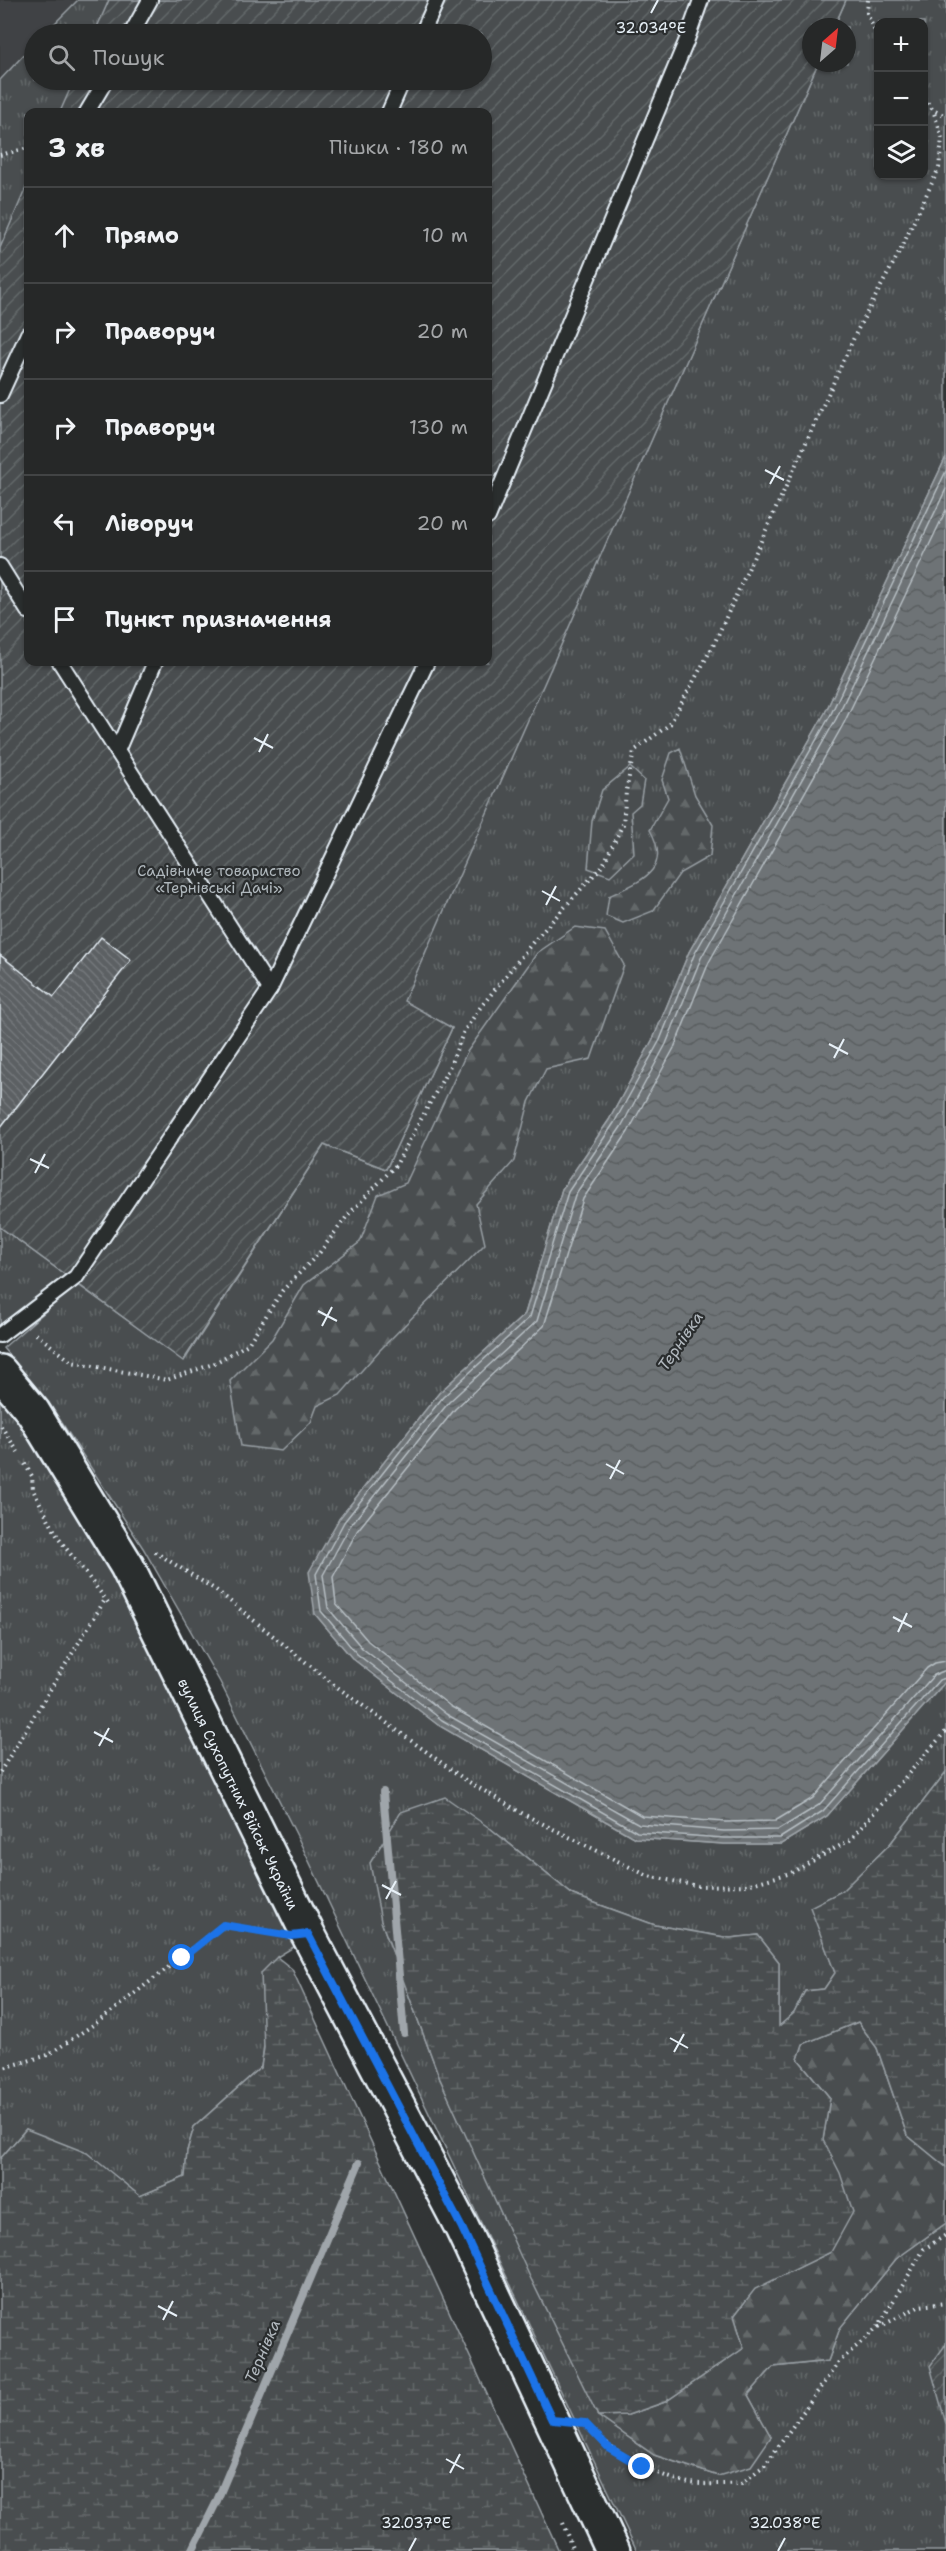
<!DOCTYPE html>
<html lang="uk">
<meta charset="utf-8">
<style>
:root{--surface:#262828;--page:#323434;--text:#f1f3f6;--muted:#a4a6a8;--line:#424445}
body{margin:0;font-family:"Shantell Sans",sans-serif;background:var(--page);color:var(--text)}
.controls{position:absolute;right:18px;top:18px;display:grid;overflow:hidden;border-radius:12px;box-shadow:0 2px 4px #0004}
.controls button{width:54px;height:54px;display:grid;place-items:center;padding:0;border:0;border-bottom:2px solid var(--line);background:var(--surface);color:var(--text);font:30px sans-serif}
.compass{position:absolute;left:802px;top:18px;width:54px;height:54px;border-radius:50%;background:var(--surface);box-shadow:0 2px 4px #0004;rotate:28deg}
.stop{position:absolute;width:18px;height:18px;margin:-14px;border:4px solid #1a73e8;border-radius:50%;background:#fff}
.stop.end{background:#1a73e8;border-color:#fff;box-shadow:0 2px 6px #0008}
.list{margin:0;padding:0;list-style:none}
h2{display:flex;justify-content:space-between;align-items:center;height:78px;margin:0;padding:0 24px;font-size:26px}
h2 small{font-size:20px;font-weight:400;color:var(--muted)}
.list li{display:grid;grid-template-columns:39px 1fr auto;gap:18px;align-items:center;box-sizing:border-box;height:96px;padding:0 24px;border-top:2px solid var(--line)}
.list b{display:block;font-size:22px;white-space:nowrap}
.list em{font-size:20px;font-style:normal;color:var(--muted)}
.icon{flex:none;width:33px;height:33px;fill:none;stroke:currentColor;stroke-width:2;stroke-linecap:round;stroke-linejoin:round}
.map{position:relative;flex:none;width:946px;height:2551px;overflow:hidden}
.search{position:absolute;background:var(--surface);box-shadow:0 2px 4px #0004;left:24px;top:24px;width:468px;height:66px;display:flex;align-items:center;gap:15px;box-sizing:border-box;padding:0 21px;border-radius:33px;color:var(--muted);font-size:22px}
.panel{position:absolute;background:var(--surface);box-shadow:0 2px 4px #0004;left:24px;top:108px;width:468px;height:558px;border-radius:12px}
.map>svg:first-child{display:block}
.built{fill:#3f4244}
.grass{fill:url(#grass-tufts);stroke:#989fa4;stroke-width:1.5;fill-rule:evenodd}
.forest{fill:url(#forest-firs);stroke:#989fa4;stroke-width:1.5}
.wetland{fill:url(#wetland-marsh);stroke:#989fa4;stroke-width:1.5}
.garden{fill:url(#garden-furrows);stroke:#989fa4;stroke-width:1.5}
.water{fill:url(#water-waves);stroke:#9fa5aa;stroke-width:1.5}
.lines{fill:none;stroke-linecap:round;stroke-linejoin:round}
.shore{stroke:#b7bfc4;stroke-width:1.5}
.stream{stroke:#9fa5aa;stroke-width:8}
.building{fill:url(#building-back-hatch);stroke:#e8f1f8;stroke-width:1.5}
.lane-casing{stroke:#e8f1f8;stroke-width:18}
.secondary-casing{stroke:#e8f1f8;stroke-width:38}
.path{stroke:#e8f1f8;stroke-width:4;stroke-dasharray:1.5 4.5;stroke-linecap:butt}
.lane{stroke:#2a2d2e;stroke-width:14}
.secondary{stroke:#2a2d2e;stroke-width:33}
.route{stroke:#1a73e8;stroke-width:8}
.ticks{fill:none;stroke:#e8f1f8;stroke-width:2}
.labels{text-anchor:middle;stroke-width:4.5;stroke-linejoin:round;paint-order:stroke}
.park-label{font-size:15px;fill:#b0b8bd;stroke:#2a2d2e}
.street-label{font-size:15px;fill:#e8f1f8;stroke:#2a2d2e}
.water-label{font-size:16px;font-style:italic;fill:#b1b8be;stroke:#2a2d2e}
.ticks-label{font-size:15px;text-anchor:middle;fill:#e8f1f8;stroke:#2a2d2e;stroke-width:4.5;stroke-linejoin:round;paint-order:stroke}
</style>
<div class="map">
<svg width="946" height="2551" viewBox="0 0 946 2551">
<defs>
<pattern id="grass-tufts" width="24" height="20" patternUnits="userSpaceOnUse" patternTransform="scale(1.5)"><rect width="24" height="20" fill="#494d4f"/><path d="M3 7l-1-3M5 7V3M7 7l1-3M15 17l-1-3M17 17v-4M19 17l1-3" fill="none" stroke="#636769"/></pattern>
<pattern id="forest-firs" width="22" height="20" patternUnits="userSpaceOnUse" patternTransform="scale(1.5)"><rect width="22" height="20" fill="#494d4f"/><path d="M5 1l3.5 6h-7zM16 11l3.5 6h-7z" fill="#636769"/></pattern>
<pattern id="wetland-marsh" width="20" height="14" patternUnits="userSpaceOnUse" patternTransform="scale(1.5)"><rect width="20" height="14" fill="#494d4f"/><path d="M1 5h8M5 5V1M11 12h8M15 12V8" fill="none" stroke="#636769"/></pattern>
<pattern id="garden-furrows" width="10" height="10" patternUnits="userSpaceOnUse" patternTransform="scale(1.5)"><rect width="10" height="10" fill="#494d4f"/><path d="M-1 1l2-2M0 10L10 0M9 11l2-2" fill="none" stroke="#636769"/></pattern>
<pattern id="water-waves" width="16" height="10" patternUnits="userSpaceOnUse" patternTransform="scale(1.5)"><rect width="16" height="10" fill="#6e7376"/><path d="M0 5q4-4 8 0t8 0" fill="none" stroke="#5a5e60"/></pattern>
<pattern id="building-back-hatch" width="6" height="6" patternUnits="userSpaceOnUse" patternTransform="scale(1.5)"><rect width="6" height="6" fill="#5c6063"/><path d="M-1 5l2 2M0 0l6 6M5-1l2 2" fill="none" stroke="#73777a"/></pattern>
</defs>
<rect width="100%" height="100%" fill="#323536"/>
<filter id="ink" filterUnits="userSpaceOnUse"><feTurbulence type="fractalNoise" baseFrequency=".0167" numOctaves="2"/><feDisplacementMap in="SourceGraphic" scale="12" xChannelSelector="R" yChannelSelector="G"/><feConvolveMatrix kernelMatrix="1 2 1 2 8 2 1 2 1" color-interpolation-filters="sRGB"/></filter>
<g filter="url(#ink)">
<path class="built" d="M 0,0 L 78,0 L 44,34 L 34,34 L 34,44 L 0,80 Z"/>
<g class="grass">
<path d="M 78,0 L 168,0 L 148,34 L 44,34 Z"/>
<path d="M 846,0 L 946,0 L 946,457 L 825,713 L 689,952 L 654,1037 L 609,1120 L 562,1189 L 525,1314 L 439,1393 L 339,1519 L 315,1614 L 352,1658 L 438,1725 L 635,1838 L 724,1844 L 781,1844 L 827,1816 L 946,1681 L 946,1772 L 890,1844 L 842,1891 L 811,1907 L 835,1973 L 824,1989 L 805,1991 L 794,2013 L 779,2027 L 779,1962 L 758,1935 L 730,1938 L 655,1925 L 573,1895 L 491,1829 L 381,1921 L 440,2079 L 598,2416 L 654,2455 L 718,2476 L 771,2437 L 748,2395 L 773,2367 L 828,2361 L 840,2328 L 896,2259 L 946,2223 L 946,2551 L 637,2551 L 298,1838 L 220,1682 L 143,1548 L 49,1403 L 3,1348 L 77,1284 L 184,1361 L 324,1145 L 386,1169 L 452,1028 L 403,1001 L 818,63 L 847,63 L 847,27 L 834,27 ZM 878,22 L 924,22 L 924,176 L 878,176 Z"/>
<path d="M 34,44 L 34,80 L 122,80 L 108,112 L 28,112 L 28,370 L 0,426 L 0,80 Z"/>
<path d="M 0,1227 L 67,1276 L 0,1327 Z"/>
<path d="M 0,1392 L 22,1420 L 99,1549 L 297,1945 L 277,1957 L 261,2067 L 194,2127 L 187,2151 L 185,2177 L 140,2196 L 120,2180 L 26,2129 L 0,2159 Z"/>
</g>
<g class="forest">
<path d="M 680,748 L 695,795 L 713,825 L 710,856 L 680,873 L 653,911 L 623,923 L 606,916 L 609,896 C 640,881 673,871 650,830 L 668,798 L 662,780 L 671,753 Z"/>
<path d="M 630,767 L 644,780 L 640,804 L 631,812 L 634,853 L 610,876 L 588,868 L 592,821 L 602,790 Z"/>
<path d="M 575,927 L 605,931 L 624,965 L 591,1059 L 546,1069 L 529,1102 L 514,1161 L 476,1204 L 485,1244 L 379,1351 L 340,1395 L 317,1406 L 311,1422 L 281,1451 L 241,1446 L 230,1381 L 272,1339 L 304,1285 L 360,1242 L 378,1195 L 406,1183 L 467,1052 L 537,953 Z"/>
<path d="M 858,2022 L 877,2048 L 907,2135 L 946,2167 L 946,2223 L 896,2259 L 840,2328 L 828,2361 L 773,2367 L 748,2395 L 771,2437 L 751,2466 L 718,2476 L 654,2455 L 598,2416 L 628,2415 L 665,2402 L 744,2348 L 734,2316 L 754,2289 L 831,2252 L 823,2140 L 830,2098 L 798,2059 L 803,2044 Z"/>
</g>
<g class="wetland">
<path d="M 946,1772 L 946,2167 L 907,2135 L 877,2048 L 858,2022 L 803,2044 L 798,2059 L 830,2098 L 823,2140 L 840,2173 L 853,2212 L 831,2252 L 755,2289 L 734,2316 L 744,2348 L 665,2402 L 628,2415 L 598,2416 L 530,2277 L 440,2079 L 381,1921 L 370,1863 L 401,1812 L 445,1797 L 491,1829 L 573,1895 L 655,1925 L 730,1938 L 758,1935 L 779,1962 L 779,2026 L 794,2013 L 805,1991 L 824,1989 L 835,1973 L 810,1907 L 842,1891 L 890,1844 Z"/>
<path d="M 277,1957 L 292,1969 L 559,2551 L 0,2551 L 0,2159 L 26,2129 L 87,2153 L 140,2196 L 185,2177 L 187,2151 L 194,2127 L 261,2067 L 264,2048 L 261,1973 Z"/>
</g>
<g class="garden">
<path d="M 109,0 L 846,0 L 834,27 L 811,27 L 811,63 L 818,63 L 404,1001 L 452,1028 L 386,1169 L 324,1145 L 183,1361 L 0,1227 L 0,248 L 28,183 L 28,662 L 488,662 L 488,112 L 60,112 L 74,80 L 482,80 L 482,34 L 94,34 Z"/>
<path d="M 946,2344 L 946,2424 L 930,2366 Z"/>
</g>
<path class="water" d="M 946,457 L 946,1681 L 827,1816 L 781,1844 L 724,1844 L 635,1838 L 438,1725 L 352,1658 L 315,1614 L 309,1572 L 339,1519 L 439,1393 L 525,1314 L 562,1189 L 609,1120 L 654,1037 L 689,952 L 825,713 Z"/>
<g class="lines">
<g class="shore">
<path d="M 946,471 L 830,716 L 694,955 L 660,1040 L 614,1123 L 568,1192 L 530,1317 L 443,1397 L 344,1522 L 316,1574 L 321,1611 L 357,1654 L 442,1720 L 637,1832 L 724,1838 L 780,1838 L 823,1811 L 939,1680 L 946,1678"/>
<path d="M 946,489 L 836,719 L 701,958 L 666,1044 L 621,1127 L 575,1195 L 537,1321 L 449,1402 L 350,1526 L 323,1575 L 328,1608 L 362,1648 L 446,1714 L 639,1824 L 724,1831 L 778,1830 L 819,1805 L 934,1675 L 946,1670"/>
<path d="M 946,510 L 844,723 L 709,962 L 674,1048 L 628,1132 L 583,1199 L 544,1326 L 455,1409 L 357,1531 L 333,1577 L 336,1604 L 368,1641 L 450,1706 L 642,1816 L 725,1822 L 775,1821 L 813,1798 L 927,1668 L 935,1663 L 946,1661"/>
</g>
<g class="stream">
<path d="M 383,1792 L 404,2033"/>
<path d="M 192,2551 L 216,2503 L 359,2163"/>
</g>
</g>
<path class="building" d="M 101,937 L 131,960 L 0,1128 L 0,955 L 54,997 Z"/>
<g class="lines">
<defs>
<g id="lane">
<path d="M 131,34 L 150,0"/>
<path d="M 422,34 L 437,0"/>
<path d="M 87,112 L 106,80"/>
<path d="M 389,112 L 403,80"/>
<path d="M 0,395 L 28,334"/>
<path d="M 488,517 L 686,42 L 701,0"/>
<path d="M 0,566 L 28,611"/>
<path d="M 60,662 L 117,751"/>
<path d="M 155,662 L 117,751 L 270,989"/>
<path d="M 0,1335 L 76,1277 L 270,989 L 427,662"/>
</g>
<path id="secondary" d="M 0,1372 L 33,1412 L 127,1566 L 308,1934 L 462,2228 L 613,2551"/>
</defs>
<use href="#lane" class="lane-casing"/>
<use href="#secondary" class="secondary-casing"/>
<g class="path">
<path d="M 868,0 L 867,13 L 878,39"/>
<path d="M 924,98 L 933,110 L 946,116"/>
<path d="M 0,155 L 28,148"/>
<path d="M 36,1334 L 72,1362 L 167,1380 L 213,1364 L 248,1344 L 282,1291 L 320,1252 L 348,1215 L 396,1165 L 449,1068 L 464,1031 L 480,1008 L 533,942 L 603,865 L 623,824 L 626,792 L 634,751 L 670,724 L 713,646 L 857,331 L 900,251 L 939,168 L 942,138 L 933,110"/>
<path d="M 1,1426 L 18,1452"/>
<path d="M 25,1464 L 32,1476 L 33,1490 L 59,1539 L 110,1605"/>
<path d="M 155,1552 L 216,1590 L 333,1684 L 464,1779 L 525,1815 L 648,1876 L 698,1886 L 747,1885 L 791,1873 L 850,1840 L 946,1731"/>
<path d="M 0,1772 L 106,1598"/>
<path d="M 0,2069 L 48,2055 L 99,2021 L 223,1925 L 275,1933"/>
<path d="M 879,2327 L 920,2306 L 946,2303"/>
<path d="M 593,2431 C 618,2456 650,2473 685,2482 C 702,2486 724,2483 741,2484 L 765,2465 L 838,2363 L 878,2327 L 924,2249 L 946,2235"/>
<path d="M 563,2523 L 573,2551"/>
</g>
<use href="#lane" class="lane"/>
<use href="#secondary" class="secondary"/>
</g>
</g>
<g class="lines" filter="url(#ink)">
<path class="route" d="M 182,1958 L 223,1925 L 291,1936 L 308,1934 L 462,2228 L 552,2420 L 585,2423 L 608,2447 L 642,2467"/>
</g>
<path class="ticks" d="M 651,13 L 658,0M 765,470 L 784,480M 770,484 L 780,466M 254,738 L 273,748M 259,752 L 268,734M 542,891 L 560,901M 546,905 L 556,886M 829,1044 L 848,1054M 834,1058 L 844,1039M 30,1159 L 49,1168M 35,1173 L 45,1154M 318,1311 L 337,1321M 322,1326 L 332,1307M 606,1464 L 624,1474M 610,1479 L 620,1460M 893,1617 L 912,1627M 898,1632 L 907,1613M 94,1732 L 113,1742M 99,1746 L 109,1728M 382,1885 L 401,1895M 386,1899 L 396,1881M 670,2038 L 688,2048M 674,2052 L 684,2034M 158,2306 L 177,2316M 163,2320 L 173,2301M 446,2459 L 464,2469M 450,2473 L 460,2454M 409,2551 L 416,2538M 778,2551 L 785,2538"/>
<g class="labels">
<g class="park-label">
<text x="219" y="876">Садівниче товариство<tspan x="219" dy="17">«Тернівські Дачі»</tspan></text>
</g>
<g class="street-label">
<text transform="translate(238 1794) rotate(64)" y="5">вулиця Сухопутних Військ України</text>
</g>
<g class="water-label">
<text transform="translate(680 1341) rotate(-56)" y="6">Тернівка</text>
<text transform="translate(262 2351) rotate(-67)" y="6">Тернівка</text>
</g>
</g>
<g class="ticks-label">
<text x="651" y="33">32.034°E</text>
<text x="416" y="2528">32.037°E</text>
<text x="785" y="2528">32.038°E</text>
</g>
</svg>
<div class="controls">
<button>+</button>
<button>−</button>
<button><svg class="icon" aria-label="layers" viewBox="0 0 24 24"><path d="M12 4l9 5-9 5-9-5zM3 14l9 5 9-5"/></svg></button>
</div>
<svg class="compass" viewBox="-18 -18 36 36"><path d="M0-13l5 13h-10z" fill="#e53935"/><path d="M0 13l5-13h-10z" fill="#a4a6a8"/></svg>
<div class="stop" style="left:182px;top:1958px"></div>
<div class="stop end" style="left:642px;top:2467px"></div>
<div class="search"><svg class="icon" aria-label="search" viewBox="0 0 24 24"><circle cx="10" cy="10" r="6"/><path d="M15 15l6 6"/></svg>Пошук</div>
<section class="panel">
<h2>3 хв<small>Пішки · 180 m</small></h2>
<ul class="list">
<li><svg class="icon" aria-label="ahead" viewBox="0 0 24 24"><path d="M12 20V5M6 11l6-6 6 6"/></svg><div><b>Прямо</b></div><em>10 m</em></li>
<li><svg class="icon" aria-label="right" viewBox="0 0 24 24"><path d="M7 20v-9h11M14 6l5 5-5 5"/></svg><div><b>Праворуч</b></div><em>20 m</em></li>
<li><svg class="icon" aria-label="right" viewBox="0 0 24 24"><path d="M7 20v-9h11M14 6l5 5-5 5"/></svg><div><b>Праворуч</b></div><em>130 m</em></li>
<li><svg class="icon" aria-label="left" viewBox="0 0 24 24"><path d="M17 20v-9H6M10 6l-5 5 5 5"/></svg><div><b>Ліворуч</b></div><em>20 m</em></li>
<li><svg class="icon" aria-label="arrive" viewBox="0 0 24 24"><path d="M6 21V4h12l-3 4 3 4H6"/></svg><div><b>Пункт призначення</b></div></li>
</ul>
</section>
</div>
